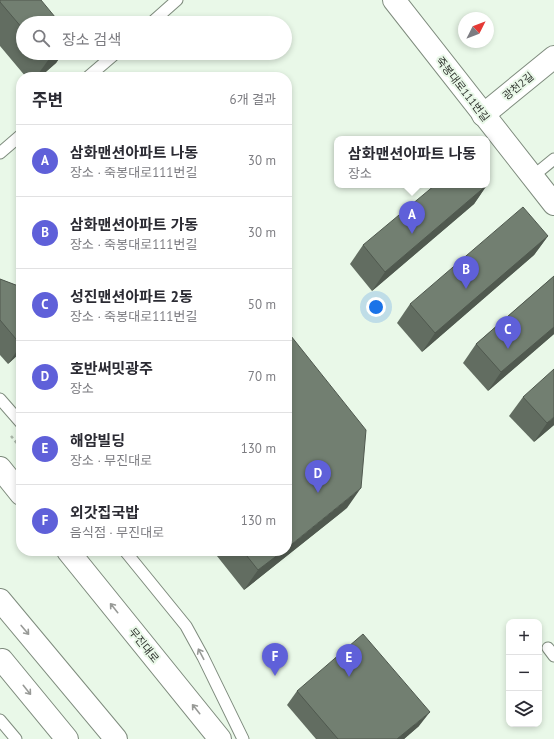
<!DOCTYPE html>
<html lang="ko">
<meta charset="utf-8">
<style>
:root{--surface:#fff;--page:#f7f7f7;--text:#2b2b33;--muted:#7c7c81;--line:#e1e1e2;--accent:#5f60d9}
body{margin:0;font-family:"PT Sans","Noto Sans KR",sans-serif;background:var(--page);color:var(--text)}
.controls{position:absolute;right:12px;bottom:12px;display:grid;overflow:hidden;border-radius:8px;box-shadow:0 2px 6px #0003}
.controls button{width:36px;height:36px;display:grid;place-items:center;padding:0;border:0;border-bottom:1px solid var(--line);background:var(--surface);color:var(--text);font:20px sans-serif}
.compass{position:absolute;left:458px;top:12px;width:36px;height:36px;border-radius:50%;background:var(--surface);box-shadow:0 2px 6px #0003;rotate:48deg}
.you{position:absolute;left:376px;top:307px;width:14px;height:14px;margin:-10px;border:3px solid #fff;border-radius:50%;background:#1a73e8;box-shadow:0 0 0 6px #1a73e833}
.badge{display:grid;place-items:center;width:26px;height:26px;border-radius:50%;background:var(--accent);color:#fff;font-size:13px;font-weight:700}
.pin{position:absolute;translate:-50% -33px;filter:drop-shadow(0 1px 2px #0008)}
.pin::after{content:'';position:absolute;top:21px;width:14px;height:12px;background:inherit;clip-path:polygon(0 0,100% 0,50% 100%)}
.popup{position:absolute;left:334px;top:136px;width:156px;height:52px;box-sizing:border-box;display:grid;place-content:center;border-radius:8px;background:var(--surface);filter:drop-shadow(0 1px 3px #0005);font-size:13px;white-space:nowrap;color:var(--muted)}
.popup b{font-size:15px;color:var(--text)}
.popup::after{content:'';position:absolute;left:50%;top:100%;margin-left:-8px;border:8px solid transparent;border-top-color:var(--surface)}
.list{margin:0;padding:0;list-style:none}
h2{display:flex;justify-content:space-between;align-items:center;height:52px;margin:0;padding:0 16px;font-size:17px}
h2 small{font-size:13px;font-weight:400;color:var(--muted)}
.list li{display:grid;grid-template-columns:26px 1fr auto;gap:12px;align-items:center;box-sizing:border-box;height:72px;padding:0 16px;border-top:1px solid var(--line)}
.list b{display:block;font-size:15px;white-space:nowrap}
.list p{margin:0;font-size:13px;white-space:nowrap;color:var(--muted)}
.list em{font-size:13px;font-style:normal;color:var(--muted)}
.icon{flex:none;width:22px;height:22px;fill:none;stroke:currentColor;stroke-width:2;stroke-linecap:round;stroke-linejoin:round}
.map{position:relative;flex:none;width:554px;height:739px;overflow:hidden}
.search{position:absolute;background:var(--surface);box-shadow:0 2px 6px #0003;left:16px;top:16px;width:276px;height:44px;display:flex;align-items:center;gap:10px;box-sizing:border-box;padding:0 14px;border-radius:22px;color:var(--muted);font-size:15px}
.panel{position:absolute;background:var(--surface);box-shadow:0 2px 6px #0003;left:16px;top:72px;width:276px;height:484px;border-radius:16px}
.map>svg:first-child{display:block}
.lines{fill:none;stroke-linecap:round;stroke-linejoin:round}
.service-casing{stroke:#7e8b7d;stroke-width:13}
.minor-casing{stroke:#7e8b7d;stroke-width:24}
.tertiary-casing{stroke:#7e8b7d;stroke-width:24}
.secondary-casing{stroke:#7e8b7d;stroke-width:24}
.path{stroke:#aab6a9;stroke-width:2.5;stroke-dasharray:3 3;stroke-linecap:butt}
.service{stroke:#fff;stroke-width:11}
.minor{stroke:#fff;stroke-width:22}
.tertiary{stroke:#fff;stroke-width:22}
.secondary{stroke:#fff;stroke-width:22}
.wall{fill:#626d61}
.shaded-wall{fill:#50594f}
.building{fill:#727f71;stroke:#50594f}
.oneway{stroke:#989a97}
.labels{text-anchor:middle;stroke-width:4;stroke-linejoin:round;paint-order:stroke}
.street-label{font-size:11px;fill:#30352f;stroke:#e9f8e8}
</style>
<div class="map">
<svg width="554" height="739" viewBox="0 0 554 739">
<rect width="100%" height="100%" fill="#e9f8e8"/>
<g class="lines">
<defs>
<g id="service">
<path d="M 151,23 L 177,0"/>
<path d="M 88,77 L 116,53"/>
<path d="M 0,153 L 21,135"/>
<path d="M 532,177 L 554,159"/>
<path d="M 0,399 L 21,423"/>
<path d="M 125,551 L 186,626 L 203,657 L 243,739"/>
<path d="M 548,648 L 554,656"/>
<path d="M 0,720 L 16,739"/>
</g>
<g id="minor">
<path d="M 394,0 L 554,204"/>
<path d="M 483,115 L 554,57"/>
</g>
<path id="tertiary" d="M 2,660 L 67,739"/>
<g id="secondary">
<path d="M 0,468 L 21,494"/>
<path d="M 68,551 L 220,739"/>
<path d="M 0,600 L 116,739"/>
</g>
</defs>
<use href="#service" class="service-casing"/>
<use href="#minor" class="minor-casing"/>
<use href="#tertiary" class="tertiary-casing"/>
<use href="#secondary" class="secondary-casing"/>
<path class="path" d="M 11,436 L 21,448"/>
<use href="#service" class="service"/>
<use href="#minor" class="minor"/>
<use href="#tertiary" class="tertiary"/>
<use href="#secondary" class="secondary"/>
</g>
<g class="wall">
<path d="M 0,0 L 23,23 L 23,53 L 63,53 L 56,63 L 40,77 L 26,77 L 0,46 Z"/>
<path d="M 487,185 L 474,204 L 372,291 L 350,264 L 363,245 Z"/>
<path d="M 548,236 L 534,255 L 422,352 L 397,323 L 410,304 Z"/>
<path d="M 554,276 L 554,334 L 488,391 L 463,363 L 476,344 Z"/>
<path d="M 0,279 L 21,287 L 21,352 L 8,364 L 0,355 Z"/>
<path d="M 523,397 L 554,425 L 534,442 L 509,416 Z"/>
<path d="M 347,508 L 244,590 L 213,551 L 287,551 Z"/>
<path d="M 297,691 L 419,726 L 404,739 L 316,739 L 287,705 Z"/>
</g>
<g class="shaded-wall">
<path d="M 56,53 L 63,53 L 56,63 L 40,77 L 36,77 L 49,59 Z"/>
<path d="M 487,185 L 474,204 L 372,291 L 385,272 Z"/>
<path d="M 548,236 L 534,255 L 422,352 L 435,333 Z"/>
<path d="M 554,327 L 554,334 L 488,391 L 501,372 Z"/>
<path d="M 21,345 L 21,352 L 8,364 Z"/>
<path d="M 554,417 L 554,425 L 534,442 L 547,423 Z"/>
<path d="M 361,488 L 347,508 L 244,590 L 258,570 L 283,551 L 287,551 L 287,548 Z"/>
<path d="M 430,712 L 419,726 L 404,739 L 397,739 Z"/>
</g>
<g class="building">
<path d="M 0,0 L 41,0 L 60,23 L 23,23 L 23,29 L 0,2 Z"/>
<path d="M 44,53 L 56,53 L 49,59 Z"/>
<path d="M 435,185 L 487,185 L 385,272 L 363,245 Z"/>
<path d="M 523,207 L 548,236 L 435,333 L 410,304 Z"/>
<path d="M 554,276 L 554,327 L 501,372 L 476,344 Z"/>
<path d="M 0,279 L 21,287 L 21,345 L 0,320 Z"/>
<path d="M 287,331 L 366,430 L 361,488 L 287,548 Z"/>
<path d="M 554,369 L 554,417 L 547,423 L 523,397 Z"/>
<path d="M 243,551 L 283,551 L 258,570 Z"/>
<path d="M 363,634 L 430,712 L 397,739 L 338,739 L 297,691 Z"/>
</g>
<defs><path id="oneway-shaft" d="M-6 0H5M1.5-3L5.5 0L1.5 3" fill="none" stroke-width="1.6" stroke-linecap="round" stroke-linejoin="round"/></defs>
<g class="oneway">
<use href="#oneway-shaft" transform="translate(114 608) rotate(-129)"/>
<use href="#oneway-shaft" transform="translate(25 630) rotate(50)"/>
<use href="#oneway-shaft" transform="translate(201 654) rotate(-118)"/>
<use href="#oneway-shaft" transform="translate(27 690) rotate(51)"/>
<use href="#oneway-shaft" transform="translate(196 709) rotate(-129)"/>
</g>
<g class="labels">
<g class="street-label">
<text transform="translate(518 86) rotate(-39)" y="4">광천2길</text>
<text transform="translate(463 89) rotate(52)" y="4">죽봉대로111번길</text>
<text transform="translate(144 645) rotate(51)" y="4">무진대로</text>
</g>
</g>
</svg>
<div class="controls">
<button>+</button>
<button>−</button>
<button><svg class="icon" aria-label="layers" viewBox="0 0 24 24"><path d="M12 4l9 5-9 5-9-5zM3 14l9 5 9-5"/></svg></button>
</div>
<svg class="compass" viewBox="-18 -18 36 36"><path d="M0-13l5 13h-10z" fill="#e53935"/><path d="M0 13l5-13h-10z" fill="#7c7c81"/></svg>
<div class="you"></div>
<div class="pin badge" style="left:412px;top:234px">A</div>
<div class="popup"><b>삼화맨션아파트 나동</b>장소</div>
<div class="pin badge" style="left:466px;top:289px">B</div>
<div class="pin badge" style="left:508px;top:349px">C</div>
<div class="pin badge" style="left:318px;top:493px">D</div>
<div class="pin badge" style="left:349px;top:677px">E</div>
<div class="pin badge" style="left:275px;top:676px">F</div>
<div class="search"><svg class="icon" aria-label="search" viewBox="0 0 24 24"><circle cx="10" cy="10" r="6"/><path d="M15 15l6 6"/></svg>장소 검색</div>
<section class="panel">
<h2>주변<small>6개 결과</small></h2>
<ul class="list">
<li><span class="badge">A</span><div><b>삼화맨션아파트 나동</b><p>장소 · 죽봉대로111번길</p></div><em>30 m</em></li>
<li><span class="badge">B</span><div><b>삼화맨션아파트 가동</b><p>장소 · 죽봉대로111번길</p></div><em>30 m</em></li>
<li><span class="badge">C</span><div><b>성진맨션아파트 2동</b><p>장소 · 죽봉대로111번길</p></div><em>50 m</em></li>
<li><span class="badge">D</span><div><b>호반써밋광주</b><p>장소</p></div><em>70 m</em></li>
<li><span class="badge">E</span><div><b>해암빌딩</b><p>장소 · 무진대로</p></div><em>130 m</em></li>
<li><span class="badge">F</span><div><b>외갓집국밥</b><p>음식점 · 무진대로</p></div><em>130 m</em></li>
</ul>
</section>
</div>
